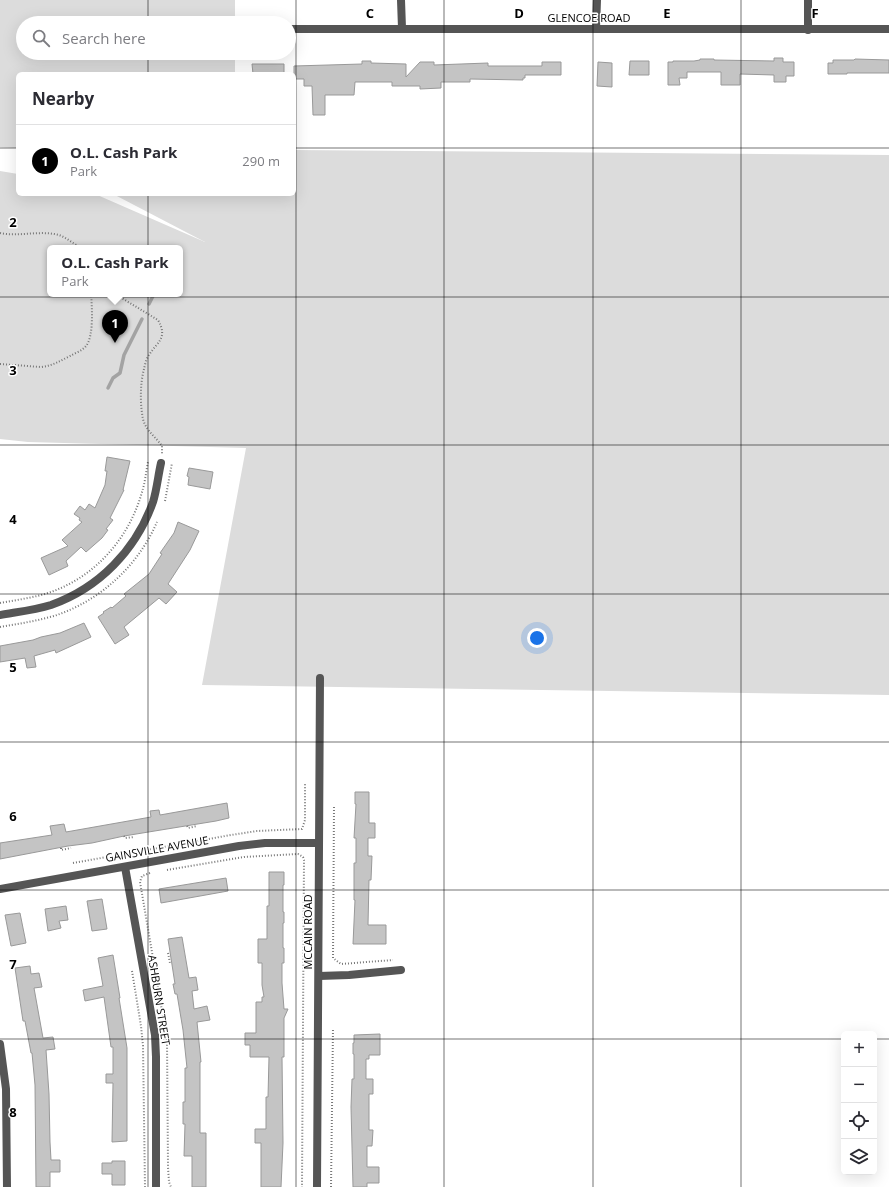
<!DOCTYPE html>
<meta charset="utf-8">
<style>
:root{--surface:#fff;--page:#f2f2f3;--text:#2b2b33;--muted:#7c7c81;--line:#e1e1e2;--accent:#000}
body{margin:0;font-family:"Open Sans",sans-serif;background:var(--page);color:var(--text)}
.controls{position:absolute;right:12px;bottom:12px;display:grid;overflow:hidden;border-radius:6px;box-shadow:0 4px 16px #0002}
.controls button{width:36px;height:36px;display:grid;place-items:center;padding:0;border:0;border-bottom:1px solid var(--line);background:var(--surface);color:var(--text);font:20px sans-serif}
.you{position:absolute;left:537px;top:638px;width:14px;height:14px;margin:-10px;border:3px solid #fff;border-radius:50%;background:#1a73e8;box-shadow:0 0 0 6px #1a73e833}
.badge{display:grid;place-items:center;width:26px;height:26px;border-radius:50%;background:var(--accent);color:#fff;font-size:13px;font-weight:700}
.pin{position:absolute;translate:-50% -33px;filter:drop-shadow(0 1px 2px #0008)}
.pin::after{content:'';position:absolute;top:21px;width:14px;height:12px;background:inherit;clip-path:polygon(0 0,100% 0,50% 100%)}
.popup{position:absolute;left:47px;top:245px;width:136px;height:52px;box-sizing:border-box;display:grid;place-content:center;border-radius:6px;background:var(--surface);filter:drop-shadow(0 1px 3px #0005);font-size:13px;white-space:nowrap;color:var(--muted)}
.popup b{font-size:15px;color:var(--text)}
.popup::after{content:'';position:absolute;left:50%;top:100%;margin-left:-8px;border:8px solid transparent;border-top-color:var(--surface)}
.list{margin:0;padding:0;list-style:none}
h2{display:flex;justify-content:space-between;align-items:center;height:52px;margin:0;padding:0 16px;font-size:17px}
h2 small{font-size:13px;font-weight:400;color:var(--muted)}
.list li{display:grid;grid-template-columns:26px 1fr auto;gap:12px;align-items:center;box-sizing:border-box;height:72px;padding:0 16px;border-top:1px solid var(--line)}
.list b{display:block;font-size:15px;white-space:nowrap}
.list p{margin:0;font-size:13px;white-space:nowrap;color:var(--muted)}
.list em{font-size:13px;font-style:normal;color:var(--muted)}
.icon{flex:none;width:22px;height:22px;fill:none;stroke:currentColor;stroke-width:2;stroke-linecap:round;stroke-linejoin:round}
.map{position:relative;flex:none;width:889px;height:1187px;overflow:hidden}
.search{position:absolute;background:var(--surface);box-shadow:0 4px 16px #0002;left:16px;top:16px;width:280px;height:44px;display:flex;align-items:center;gap:10px;box-sizing:border-box;padding:0 14px;border-radius:22px;color:var(--muted);font-size:15px}
.panel{position:absolute;background:var(--surface);box-shadow:0 4px 16px #0002;left:16px;top:72px;width:280px;height:124px;border-radius:6px}
.map>svg:first-child{display:block}
.green{fill:#dcdcdc;fill-rule:evenodd}
.lines{fill:none;stroke-linecap:round;stroke-linejoin:round}
.stream{stroke:#a3a3a3;stroke-width:3.5}
.building{fill:#c4c4c4;stroke:#999}
.path{stroke:#777;stroke-width:2;stroke-dasharray:1 2;stroke-linecap:butt}
.street{stroke:#555;stroke-width:8}
.grid{fill:none;stroke:#000;stroke-width:1;stroke-opacity:0.55}
.labels{text-anchor:middle;stroke-width:3;stroke-linejoin:round;paint-order:stroke}
.street-label{font-size:11px;fill:#000;stroke:#fff}
.grid-label{font-size:13px;text-anchor:middle;font-weight:bold;fill:#000;stroke:#fff;stroke-width:3;stroke-linejoin:round;paint-order:stroke}
</style>
<div class="map">
<svg width="889" height="1187" viewBox="0 0 889 1187">
<rect width="100%" height="100%" fill="#fff"/>
<g class="green">
<path d="M 0,0 L 235,0 L 235,23 L 23,23 L 23,53 L 235,53 L 235,74 L 18,74 L 18,148 L 0,147 Z"/>
<path d="M 294,150 L 889,155 L 889,695 L 202,685 L 246,448 L 28,442 L 0,439 L 0,171 L 18,174 L 18,194 L 95,194 L 205,242 L 113,194 L 294,194 ZM 50,248 L 180,248 L 180,294 L 50,294 Z"/>
</g>
<g class="lines">
<g class="stream">
<path d="M 149,304 L 154,294"/>
<path d="M 108,388 L 113,378 L 120,373 L 124,355 L 142,319"/>
</g>
</g>
<g class="building">
<path d="M 774,58 L 783,58 L 783,62 L 794,62 L 794,76 L 786,76 L 786,82 L 774,82 L 774,75 L 740,74 L 740,85 L 721,85 L 721,72 L 687,72 L 687,78 L 679,78 L 680,85 L 668,85 L 668,62 L 673,62 L 673,61 L 694,61 L 700,60 L 700,59 L 714,59 L 714,60 L 774,61 Z"/>
<path d="M 855,59 L 889,60 L 889,73 L 847,73 L 847,74 L 828,74 L 828,63 L 833,63 L 833,60 L 854,60 Z"/>
<path d="M 362,61 L 371,61 L 371,63 L 406,64 L 406,77 L 420,62 L 434,62 L 434,65 L 488,63 L 488,66 L 542,66 L 542,62 L 561,62 L 561,75 L 525,75 L 525,78 L 523,78 L 523,80 L 470,79 L 470,82 L 441,82 L 441,88 L 420,89 L 420,86 L 392,86 L 392,82 L 355,82 L 354,95 L 325,95 L 325,115 L 313,115 L 312,86 L 304,86 L 304,79 L 294,79 L 294,66 L 362,64 Z"/>
<path d="M 630,61 L 649,61 L 649,75 L 629,75 Z"/>
<path d="M 598,62 L 612,63 L 612,87 L 597,86 Z"/>
<path d="M 252,64 L 284,64 L 284,74 L 253,74 Z"/>
<path d="M 107,457 L 130,461 L 123,490 L 124,490 L 110,518 L 113,520 L 106,529 L 108,530 L 102,538 L 86,552 L 81,547 L 66,561 L 68,566 L 66,567 L 49,575 L 41,558 L 68,546 L 62,540 L 82,522 L 79,520 L 80,518 L 74,514 L 80,506 L 85,510 L 89,504 L 95,508 L 105,485 L 107,471 L 105,471 Z"/>
<path d="M 189,468 L 213,472 L 210,489 L 188,485 L 189,477 L 187,476 Z"/>
<path d="M 178,522 L 199,531 L 190,550 L 168,584 L 177,592 L 166,604 L 159,598 L 124,627 L 129,635 L 115,644 L 98,617 L 104,613 L 103,612 L 111,607 L 112,608 L 126,596 L 124,594 L 149,574 L 162,554 L 160,553 L 174,533 Z"/>
<path d="M 84,623 L 91,637 L 56,653 L 55,650 L 34,656 L 36,667 L 27,668 L 25,658 L 0,662 L 0,646 L 33,640 L 41,637 L 60,633 Z"/>
<path d="M 355,792 L 369,792 L 369,823 L 375,823 L 375,838 L 368,838 L 368,856 L 372,856 L 371,880 L 369,880 L 368,925 L 386,925 L 386,944 L 353,944 L 355,900 L 354,900 L 354,863 L 356,863 L 356,838 L 354,838 L 356,804 L 355,804 Z"/>
<path d="M 227,803 L 229,818 L 216,821 L 124,836 L 92,843 L 68,846 L 0,859 L 0,843 L 52,835 L 50,826 L 64,824 L 66,832 L 151,817 L 150,811 L 159,810 L 160,815 Z"/>
<path d="M 269,872 L 284,872 L 284,885 L 283,885 L 283,912 L 284,912 L 284,923 L 283,923 L 283,948 L 284,948 L 284,963 L 282,963 L 282,983 L 284,1009 L 288,1009 L 284,1018 L 284,1057 L 282,1057 L 283,1143 L 281,1187 L 261,1187 L 261,1143 L 255,1143 L 255,1129 L 266,1129 L 266,1097 L 268,1097 L 269,1057 L 250,1057 L 250,1045 L 245,1045 L 245,1033 L 256,1033 L 256,1002 L 262,1002 L 262,997 L 264,997 L 262,985 L 262,963 L 258,963 L 258,939 L 267,939 L 267,906 L 269,906 Z"/>
<path d="M 226,878 L 228,891 L 161,903 L 159,889 Z"/>
<path d="M 102,899 L 107,929 L 92,931 L 87,901 Z"/>
<path d="M 66,906 L 68,920 L 59,921 L 61,928 L 48,931 L 45,909 Z"/>
<path d="M 20,913 L 26,943 L 11,946 L 5,915 Z"/>
<path d="M 182,937 L 189,978 L 196,977 L 198,990 L 192,991 L 194,1009 L 207,1006 L 210,1020 L 197,1022 L 201,1062 L 200,1062 L 200,1133 L 206,1133 L 206,1187 L 192,1187 L 192,1156 L 184,1156 L 185,1124 L 183,1124 L 183,1102 L 185,1102 L 185,1068 L 187,1068 L 183,1030 L 177,994 L 175,994 L 173,984 L 175,984 L 168,939 Z"/>
<path d="M 113,955 L 120,998 L 119,998 L 127,1048 L 127,1141 L 112,1142 L 113,1083 L 106,1083 L 106,1074 L 113,1074 L 113,1047 L 111,1047 L 104,997 L 85,1001 L 83,990 L 103,986 L 98,958 Z"/>
<path d="M 30,966 L 31,974 L 39,973 L 42,987 L 34,988 L 43,1038 L 53,1037 L 55,1049 L 46,1050 L 49,1094 L 50,1142 L 51,1160 L 60,1160 L 60,1172 L 50,1172 L 50,1187 L 36,1187 L 35,1085 L 32,1053 L 31,1053 L 25,1021 L 23,1021 L 15,968 Z"/>
<path d="M 380,1034 L 380,1055 L 369,1055 L 369,1059 L 366,1059 L 366,1079 L 373,1079 L 373,1094 L 369,1094 L 369,1130 L 373,1130 L 372,1146 L 367,1146 L 367,1167 L 379,1167 L 379,1183 L 367,1183 L 367,1187 L 353,1187 L 351,1107 L 352,1079 L 354,1079 L 354,1054 L 353,1054 L 353,1043 L 354,1043 L 354,1035 Z"/>
<path d="M 112,1161 L 125,1161 L 125,1185 L 112,1185 L 112,1174 L 102,1174 L 102,1163 L 112,1163 Z"/>
</g>
<g class="lines">
<g class="path">
<path d="M 0,233 C 19,237 40,230 59,235 C 67,238 74,244 81,248"/>
<path d="M 115,294 L 158,320 C 168,338 158,341 149,355 C 146,359 145,365 144,369 C 140,384 140,404 143,419 C 146,431 156,437 162,446 L 162,454"/>
<path d="M 0,364 L 41,367 C 52,366 60,361 70,356 C 75,353 82,351 86,346 C 94,336 92,307 91,294"/>
<path d="M 165,501 L 172,463"/>
<path d="M 0,603 C 16,600 32,598 48,593 C 94,578 129,539 142,492 C 145,483 146,472 148,462"/>
<path d="M 0,627 C 18,624 36,621 54,616 C 100,601 138,566 157,522"/>
<path d="M 334,807 L 333,958 L 341,964 L 393,960"/>
<path d="M 187,826 L 188,828 L 197,826"/>
<path d="M 124,836 L 125,838 L 134,837"/>
<path d="M 61,848 L 61,850 L 71,848"/>
<path d="M 73,863 L 231,835 L 257,831 L 302,829 L 305,820 L 305,784"/>
<path d="M 167,870 L 244,857 L 298,854 L 303,857 L 304,860 L 302,1187"/>
<path d="M 150,873 L 142,876 L 140,882 L 167,1040 L 168,1167 L 169,1182 L 171,1187"/>
<path d="M 168,953 L 170,963"/>
<path d="M 132,971 L 141,1026 L 143,1046 L 145,1187"/>
<path d="M 331,1187 L 333,1028"/>
</g>
<g class="street">
<path d="M 401,0 L 402,28"/>
<path d="M 808,0 L 808,30"/>
<path d="M 289,29 L 889,29"/>
<path d="M 596,29 L 597,0"/>
<path d="M 0,615 C 17,612 35,610 51,605 C 99,588 136,550 153,502 C 157,489 158,476 161,463"/>
<path d="M 125,867 L 155,1035 L 156,1057 L 156,1187"/>
<path d="M 0,889 L 239,846 L 265,843 L 319,843"/>
<path d="M 319,976 L 349,975 L 401,970"/>
<path d="M 0,1044 L 6,1089 L 7,1187"/>
<path d="M 317,1187 L 320,678"/>
</g>
</g>
<path class="grid" d="M 148,0 L 148,23M 296,0 L 296,1187M 444,0 L 444,1187M 593,0 L 593,1187M 741,0 L 741,1187M 148,53 L 148,74M 0,148 L 18,148M 294,148 L 889,148M 148,194 L 148,1187M 0,297 L 889,297M 0,445 L 889,445M 0,594 L 889,594M 0,742 L 889,742M 0,890 L 889,890M 0,1039 L 844,1039M 874,1039 L 889,1039"/>
<g class="labels">
<g class="street-label">
<text x="589" y="22">GLENCOE ROAD</text>
<text transform="translate(157 849) rotate(-10)" y="4">GAINSVILLE AVENUE</text>
<text transform="translate(308 932) rotate(-90)" y="4">MCCAIN ROAD</text>
<text transform="translate(159 1000) rotate(81)" y="4">ASHBURN STREET</text>
</g>
</g>
<g class="grid-label">
<text x="370" y="18">C</text>
<text x="519" y="18">D</text>
<text x="667" y="18">E</text>
<text x="815" y="18">F</text>
<text x="13" y="227">2</text>
<text x="13" y="375">3</text>
<text x="13" y="524">4</text>
<text x="13" y="672">5</text>
<text x="13" y="821">6</text>
<text x="13" y="969">7</text>
<text x="13" y="1117">8</text>
</g>
</svg>
<div class="controls">
<button>+</button>
<button>−</button>
<button><svg class="icon" aria-label="locate" viewBox="0 0 24 24"><circle cx="12" cy="12" r="6"/><path d="M12 2v4M12 18v4M2 12h4M18 12h4"/></svg></button>
<button><svg class="icon" aria-label="layers" viewBox="0 0 24 24"><path d="M12 4l9 5-9 5-9-5zM3 14l9 5 9-5"/></svg></button>
</div>
<div class="you"></div>
<div class="pin badge" style="left:115px;top:343px">1</div>
<div class="popup"><b>O.L. Cash Park</b>Park</div>
<div class="search"><svg class="icon" aria-label="search" viewBox="0 0 24 24"><circle cx="10" cy="10" r="6"/><path d="M15 15l6 6"/></svg>Search here</div>
<section class="panel">
<h2>Nearby<small></small></h2>
<ul class="list">
<li><span class="badge">1</span><div><b>O.L. Cash Park</b><p>Park</p></div><em>290 m</em></li>
</ul>
</section>
</div>
